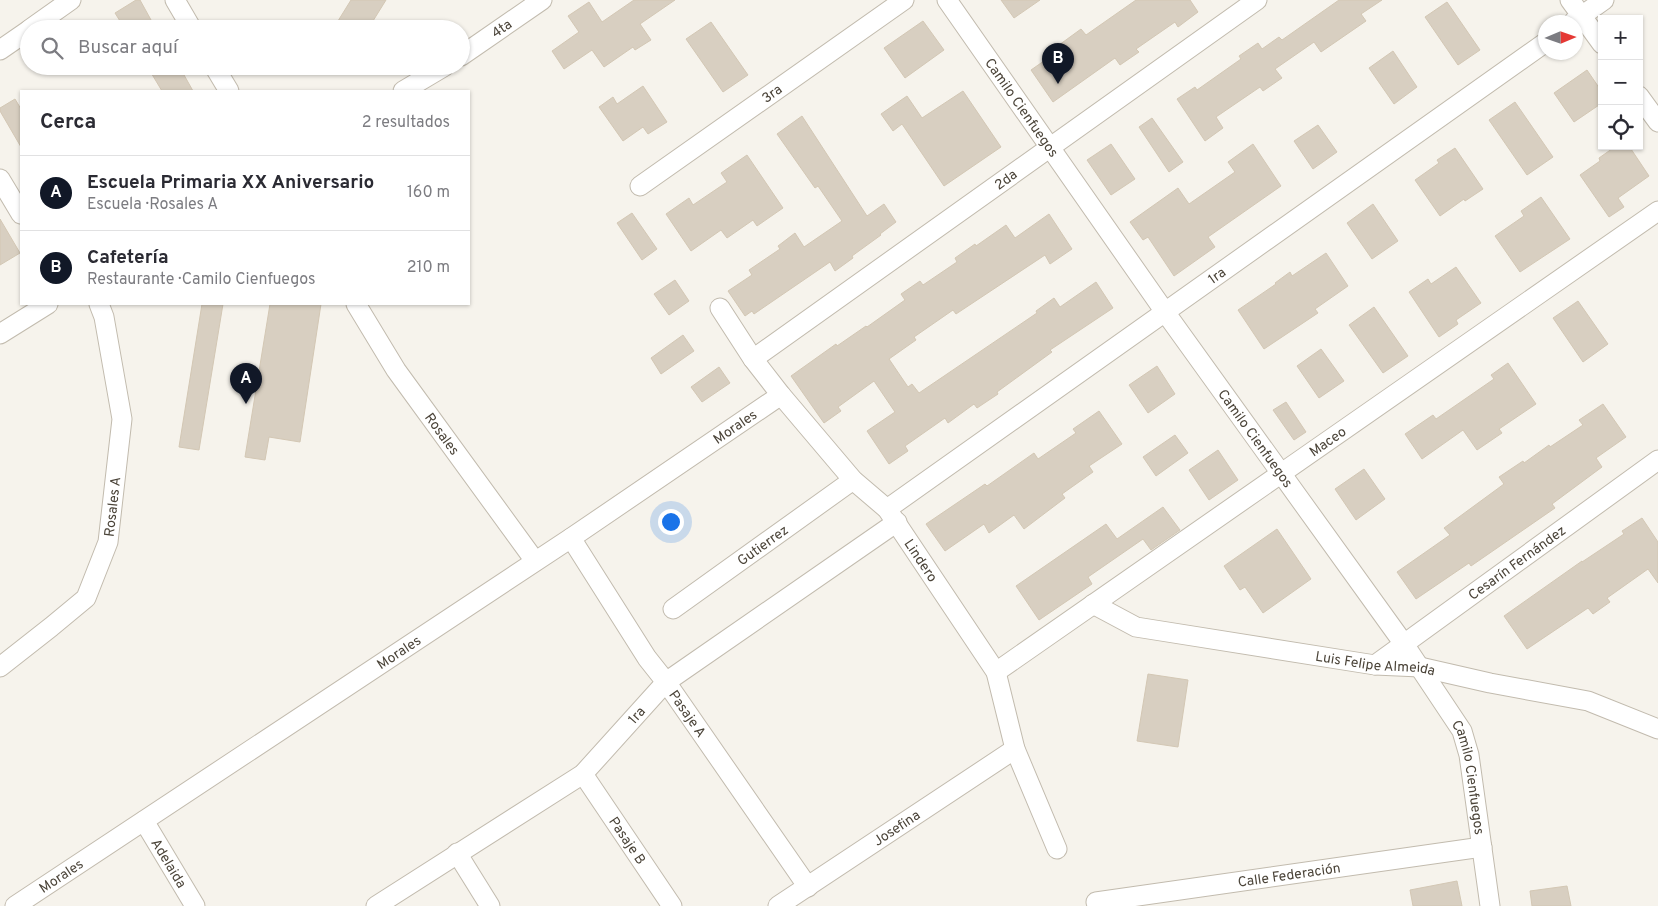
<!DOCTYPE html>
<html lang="es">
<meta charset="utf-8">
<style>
:root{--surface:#fff;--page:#f2f2f3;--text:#2b2b33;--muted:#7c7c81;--line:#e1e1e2;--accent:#111827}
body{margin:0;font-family:Overpass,sans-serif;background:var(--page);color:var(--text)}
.controls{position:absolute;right:15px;top:15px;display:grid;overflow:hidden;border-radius:0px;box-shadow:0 1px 4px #0004}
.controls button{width:45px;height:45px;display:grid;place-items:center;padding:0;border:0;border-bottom:1px solid var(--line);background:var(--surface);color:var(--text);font:25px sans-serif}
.compass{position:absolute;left:1538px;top:15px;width:45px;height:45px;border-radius:50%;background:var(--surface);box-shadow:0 1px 4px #0004;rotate:88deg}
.you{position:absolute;left:670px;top:521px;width:18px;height:18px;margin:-12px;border:4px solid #fff;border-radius:50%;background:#1a73e8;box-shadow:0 0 0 8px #1a73e833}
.badge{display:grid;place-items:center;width:32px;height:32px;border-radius:50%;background:var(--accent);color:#fff;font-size:16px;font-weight:700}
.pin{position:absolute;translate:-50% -41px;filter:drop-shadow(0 1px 2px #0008)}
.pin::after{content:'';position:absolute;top:26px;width:18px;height:15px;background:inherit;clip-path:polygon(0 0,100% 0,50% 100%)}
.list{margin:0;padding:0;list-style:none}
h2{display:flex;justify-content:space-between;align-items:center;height:65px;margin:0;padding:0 20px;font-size:21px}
h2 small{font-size:16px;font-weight:400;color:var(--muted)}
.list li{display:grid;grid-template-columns:32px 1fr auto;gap:15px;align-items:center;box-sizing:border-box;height:75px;padding:0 20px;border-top:1px solid var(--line)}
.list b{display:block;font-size:19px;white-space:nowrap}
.list p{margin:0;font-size:16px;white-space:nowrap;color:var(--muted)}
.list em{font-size:16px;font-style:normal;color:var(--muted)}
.icon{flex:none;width:28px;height:28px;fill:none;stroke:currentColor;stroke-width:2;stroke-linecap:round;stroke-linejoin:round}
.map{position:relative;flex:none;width:1658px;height:906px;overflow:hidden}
.search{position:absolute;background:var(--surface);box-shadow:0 1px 4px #0004;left:20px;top:20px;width:450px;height:55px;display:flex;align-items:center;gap:12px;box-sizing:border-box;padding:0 18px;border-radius:28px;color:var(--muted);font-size:19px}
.panel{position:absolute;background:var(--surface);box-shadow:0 1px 4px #0004;left:20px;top:90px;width:450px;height:215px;border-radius:0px}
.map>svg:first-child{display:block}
.building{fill:#d8cfc1;stroke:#d3c7b4}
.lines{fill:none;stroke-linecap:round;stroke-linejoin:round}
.minor-casing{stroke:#c2bbae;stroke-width:21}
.minor{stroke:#fff;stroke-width:19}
.labels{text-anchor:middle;stroke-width:4;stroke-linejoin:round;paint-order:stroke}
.street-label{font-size:14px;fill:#4b4439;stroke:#fff}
</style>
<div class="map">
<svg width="1658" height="906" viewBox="0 0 1658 906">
<rect width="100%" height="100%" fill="#f6f3ec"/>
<g class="building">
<path d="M 136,0 L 140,0 L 156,29 L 125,29 L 115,13 Z"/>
<path d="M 351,0 L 386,0 L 368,29 L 333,29 Z"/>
<path d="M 634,0 L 675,0 L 640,24 L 651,40 L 635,50 L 633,47 L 604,67 L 592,50 L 564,69 L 552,51 L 579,32 L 568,16 L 589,2 L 602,22 Z"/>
<path d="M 1001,0 L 1040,0 L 1014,18 Z"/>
<path d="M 1136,0 L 1190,0 L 1198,12 L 1178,27 L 1175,22 L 1136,49 L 1139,52 L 1120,65 L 1115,58 L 1053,102 L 1031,70 L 1061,49 L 1059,45 L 1081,29 L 1086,35 Z"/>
<path d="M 1339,0 L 1382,0 L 1361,14 L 1366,21 L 1321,52 L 1314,42 L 1275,69 L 1282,78 L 1263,91 L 1260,87 L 1216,117 L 1223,128 L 1205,141 L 1177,99 L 1195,87 L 1197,90 L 1241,59 L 1239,56 L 1258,43 L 1262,49 L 1279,37 L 1282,40 Z"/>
<path d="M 1447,2 L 1480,50 L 1458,65 L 1425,17 Z"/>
<path d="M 923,21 L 944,50 L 905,78 L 884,48 Z"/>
<path d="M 711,22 L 748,75 L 723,92 L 686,39 Z"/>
<path d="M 1393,51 L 1417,87 L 1394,104 L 1369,68 Z"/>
<path d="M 147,66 L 179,66 L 193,91 L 162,91 Z"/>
<path d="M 1587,70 L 1602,92 L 1602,103 L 1574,122 L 1554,93 Z"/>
<path d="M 643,86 L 667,122 L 648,134 L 643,127 L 623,141 L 599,107 L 613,97 L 617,104 Z"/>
<path d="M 963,91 L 1001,147 L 944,186 L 902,124 L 893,131 L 881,114 L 907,96 L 922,118 Z"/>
<path d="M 15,99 L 21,109 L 21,147 L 0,111 L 0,108 Z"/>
<path d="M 1515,102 L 1553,157 L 1527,175 L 1489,120 Z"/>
<path d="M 802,116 L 867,216 L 884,204 L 896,222 L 880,234 L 881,235 L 852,256 L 853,258 L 835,271 L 830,262 L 754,314 L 752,311 L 745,316 L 728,291 L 752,275 L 749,270 L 780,249 L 778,246 L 795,233 L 804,247 L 842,221 L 818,186 L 815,188 L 777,134 Z"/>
<path d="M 1152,118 L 1183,162 L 1169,172 L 1139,127 Z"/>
<path d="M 1318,125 L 1337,152 L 1313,169 L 1294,141 Z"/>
<path d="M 1111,144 L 1135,179 L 1111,195 L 1087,160 Z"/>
<path d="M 1253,144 L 1281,186 L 1208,237 L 1215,247 L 1174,276 L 1148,237 L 1143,240 L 1130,222 L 1178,188 L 1189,204 L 1235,172 L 1228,162 Z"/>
<path d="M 1616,146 L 1629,146 L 1649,176 L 1618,198 L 1624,207 L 1609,217 L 1580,175 L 1600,161 L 1599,158 Z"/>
<path d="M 1455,148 L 1483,189 L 1465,201 L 1464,199 L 1440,216 L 1415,180 L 1439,163 L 1437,160 Z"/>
<path d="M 747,155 L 783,208 L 757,226 L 753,220 L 727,238 L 721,230 L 691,251 L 666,214 L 689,198 L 693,205 L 727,182 L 721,173 Z"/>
<path d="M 1541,197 L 1570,239 L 1520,272 L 1495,236 L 1524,216 L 1521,211 Z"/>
<path d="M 1373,204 L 1398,241 L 1372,259 L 1347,223 Z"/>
<path d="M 632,213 L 657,249 L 642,260 L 617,223 Z"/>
<path d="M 1049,214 L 1072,249 L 1050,264 L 1045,255 L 956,314 L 953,310 L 914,337 L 916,340 L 889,359 L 908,387 L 912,384 L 919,393 L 1037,313 L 1036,311 L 1054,298 L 1060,307 L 1096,282 L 1113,308 L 1050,350 L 1052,352 L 997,392 L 998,394 L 977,408 L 974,404 L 948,423 L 945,418 L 905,446 L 908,451 L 889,464 L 867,431 L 895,412 L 874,381 L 838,407 L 841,411 L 824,423 L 791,376 L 836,344 L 837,346 L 866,326 L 867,327 L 905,300 L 901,294 L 920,281 L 923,285 L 957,262 L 955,258 L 975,244 L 976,246 L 1006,225 L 1015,238 Z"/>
<path d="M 0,219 L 20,253 L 0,265 Z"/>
<path d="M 1326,253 L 1348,286 L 1315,309 L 1318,313 L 1264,349 L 1238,310 L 1276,284 L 1275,283 L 1290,272 L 1292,276 Z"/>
<path d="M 1456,267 L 1481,303 L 1456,320 L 1458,324 L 1439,337 L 1409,292 L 1428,279 L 1431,284 Z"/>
<path d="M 675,280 L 689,301 L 669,315 L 654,294 Z"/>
<path d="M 1578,301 L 1608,344 L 1583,362 L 1553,318 Z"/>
<path d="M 202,304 L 223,304 L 199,450 L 179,447 Z"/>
<path d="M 270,304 L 321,304 L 300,442 L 269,437 L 265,460 L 245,457 Z"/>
<path d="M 1374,307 L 1408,356 L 1383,373 L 1349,325 Z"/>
<path d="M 683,335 L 694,351 L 661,374 L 651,358 Z"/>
<path d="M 1321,349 L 1344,381 L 1319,398 L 1297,366 Z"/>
<path d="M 1508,363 L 1536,404 L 1499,429 L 1502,433 L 1477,450 L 1463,430 L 1422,459 L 1405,434 L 1433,415 L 1436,419 L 1494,379 L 1491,375 Z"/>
<path d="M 1157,366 L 1175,394 L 1148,413 L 1129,385 Z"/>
<path d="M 719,367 L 730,383 L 702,402 L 691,387 Z"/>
<path d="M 1286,402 L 1306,432 L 1294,440 L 1273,410 Z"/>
<path d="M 1603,404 L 1626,437 L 1596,458 L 1602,467 L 1552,504 L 1555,508 L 1471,566 L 1469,563 L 1416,599 L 1397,572 L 1450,535 L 1444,528 L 1504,484 L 1499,477 L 1523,461 L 1524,463 L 1549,445 L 1550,447 L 1583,425 L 1579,420 Z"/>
<path d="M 1099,411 L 1122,444 L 1089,466 L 1093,472 L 1062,494 L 1065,498 L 1024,529 L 1014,515 L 989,533 L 984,524 L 945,551 L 926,524 L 985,484 L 987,486 L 1034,453 L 1038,459 L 1076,433 L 1073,429 Z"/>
<path d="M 1175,435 L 1188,453 L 1156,476 L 1143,457 Z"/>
<path d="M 1218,450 L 1238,480 L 1209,500 L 1189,470 Z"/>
<path d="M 1364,469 L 1385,499 L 1356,520 L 1335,489 Z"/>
<path d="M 1163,507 L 1180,530 L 1151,550 L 1143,539 L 1088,577 L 1092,584 L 1039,620 L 1016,586 L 1106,524 L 1117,539 Z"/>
<path d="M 1642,518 L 1658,542 L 1658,583 L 1648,569 L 1607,598 L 1610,602 L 1593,614 L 1588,608 L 1527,649 L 1504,616 L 1582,561 L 1582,562 L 1624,534 L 1622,531 Z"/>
<path d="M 1277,529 L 1311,579 L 1263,613 L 1245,587 L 1240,590 L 1224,566 Z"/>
<path d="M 1148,674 L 1188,680 L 1178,747 L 1137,741 Z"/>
<path d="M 1457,881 L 1462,906 L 1413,906 L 1410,890 Z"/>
<path d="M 1567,886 L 1571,906 L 1532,906 L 1530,891 Z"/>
</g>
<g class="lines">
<defs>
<g id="minor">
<path d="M 175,0 L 192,29"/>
<path id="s1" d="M 947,0 L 1165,312 L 1404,644 L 1462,731 L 1469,755 L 1490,906"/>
<path d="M 1570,0 L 1602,44"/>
<path d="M 1573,22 L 1604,0"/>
<path d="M 30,29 L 71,0"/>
<path d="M 0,50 L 29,30"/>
<path id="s2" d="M 461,56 L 542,0"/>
<path d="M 214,66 L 229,91"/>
<path d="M 403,91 L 445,66"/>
<path d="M 1639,96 L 1658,122"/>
<path d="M 0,179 L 21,214"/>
<path id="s3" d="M 640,186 L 904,0"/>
<path id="s4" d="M 356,304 L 396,370 L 535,561"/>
<path id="s5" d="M 720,308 L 753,359 L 781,395 L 853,480 L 887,509 L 996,672 L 1015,749 L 1057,849"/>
<path d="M 0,334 L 48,304"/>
<path id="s6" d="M 753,359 L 1257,0"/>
<path id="s7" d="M 887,509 L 1546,42"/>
<path id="s8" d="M 571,538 L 647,658 L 666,682 L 808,887"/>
<path id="s9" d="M 1093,604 L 1136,627 L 1375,665 L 1420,667 L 1490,683 L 1588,701 L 1658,729"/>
<path id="s10" d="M 673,609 L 853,480"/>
<path id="s11" d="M 1375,665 L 1658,460"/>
<path id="s12" d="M 0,667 L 51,627 L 86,598 L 108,542 L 122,419 L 104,317 L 99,304"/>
<path id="s13" d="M 996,672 L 1658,211"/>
<path id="s14" d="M 583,774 L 672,906"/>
<path id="s15" d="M 144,821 L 195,906"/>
<path d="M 457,853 L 490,906"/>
<path id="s16" d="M 1096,902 L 1482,847"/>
<path id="s17" d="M 15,906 L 571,538 L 781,395"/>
<path id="s18" d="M 376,906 L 583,774 L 666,682 L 897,522"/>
<path id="s19" d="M 778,906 L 1015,749"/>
</g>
</defs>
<use href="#minor" class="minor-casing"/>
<use href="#minor" class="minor"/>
</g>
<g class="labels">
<g class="street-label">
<text dy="5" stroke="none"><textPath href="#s2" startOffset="49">4ta</textPath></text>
<text dy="5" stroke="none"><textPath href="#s3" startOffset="161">3ra</textPath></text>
<text dy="5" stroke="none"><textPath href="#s1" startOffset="131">Camilo Cienfuegos</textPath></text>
<text dy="5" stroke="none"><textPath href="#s6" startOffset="310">2da</textPath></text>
<text dy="5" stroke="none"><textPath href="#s7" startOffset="404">1ra</textPath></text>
<text dy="5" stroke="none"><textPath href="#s17" startOffset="865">Morales</textPath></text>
<text dy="5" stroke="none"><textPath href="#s4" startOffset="156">Rosales</textPath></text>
<text dy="5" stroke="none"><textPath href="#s1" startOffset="536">Camilo Cienfuegos</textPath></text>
<text dy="5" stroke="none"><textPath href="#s13" startOffset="404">Maceo</textPath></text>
<text dy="5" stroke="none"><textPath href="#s12" startOffset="206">Rosales A</textPath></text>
<text dy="5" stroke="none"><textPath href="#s10" startOffset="110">Gutierrez</textPath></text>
<text dy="5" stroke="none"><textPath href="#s5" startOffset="324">Lindero</textPath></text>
<text dy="5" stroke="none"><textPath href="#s11" startOffset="175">Cesarín Fernández</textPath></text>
<text dy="5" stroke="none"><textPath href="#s17" startOffset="460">Morales</textPath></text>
<text dy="5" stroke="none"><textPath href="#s9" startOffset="291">Luis Felipe Almeida</textPath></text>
<text dy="5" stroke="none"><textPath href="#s8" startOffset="211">Pasaje A</textPath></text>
<text dy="5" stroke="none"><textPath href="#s18" startOffset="325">1ra</textPath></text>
<text dy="5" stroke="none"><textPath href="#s1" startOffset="941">Camilo Cienfuegos</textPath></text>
<text dy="5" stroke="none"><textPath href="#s19" startOffset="142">Josefina</textPath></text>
<text dy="5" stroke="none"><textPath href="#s14" startOffset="80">Pasaje B</textPath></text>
<text dy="5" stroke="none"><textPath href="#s15" startOffset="49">Adelaida</textPath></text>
<text dy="5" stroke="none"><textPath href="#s16" startOffset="195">Calle Federación</textPath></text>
<text dy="5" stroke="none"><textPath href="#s17" startOffset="55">Morales</textPath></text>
</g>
</g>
</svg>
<div class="controls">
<button>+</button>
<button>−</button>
<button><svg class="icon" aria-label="locate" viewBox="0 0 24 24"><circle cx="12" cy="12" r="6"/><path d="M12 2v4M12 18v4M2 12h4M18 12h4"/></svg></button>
</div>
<svg class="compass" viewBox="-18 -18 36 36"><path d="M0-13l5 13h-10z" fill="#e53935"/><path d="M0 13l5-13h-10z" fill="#7c7c81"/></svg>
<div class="you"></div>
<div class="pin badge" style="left:246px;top:404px">A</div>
<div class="pin badge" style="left:1058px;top:84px">B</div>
<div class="search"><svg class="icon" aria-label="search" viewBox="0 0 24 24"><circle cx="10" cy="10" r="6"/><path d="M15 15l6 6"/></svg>Buscar aquí</div>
<section class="panel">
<h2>Cerca<small>2 resultados</small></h2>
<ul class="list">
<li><span class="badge">A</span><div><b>Escuela Primaria XX Aniversario</b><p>Escuela · Rosales A</p></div><em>160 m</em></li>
<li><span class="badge">B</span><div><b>Cafetería</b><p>Restaurante · Camilo Cienfuegos</p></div><em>210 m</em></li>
</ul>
</section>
</div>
